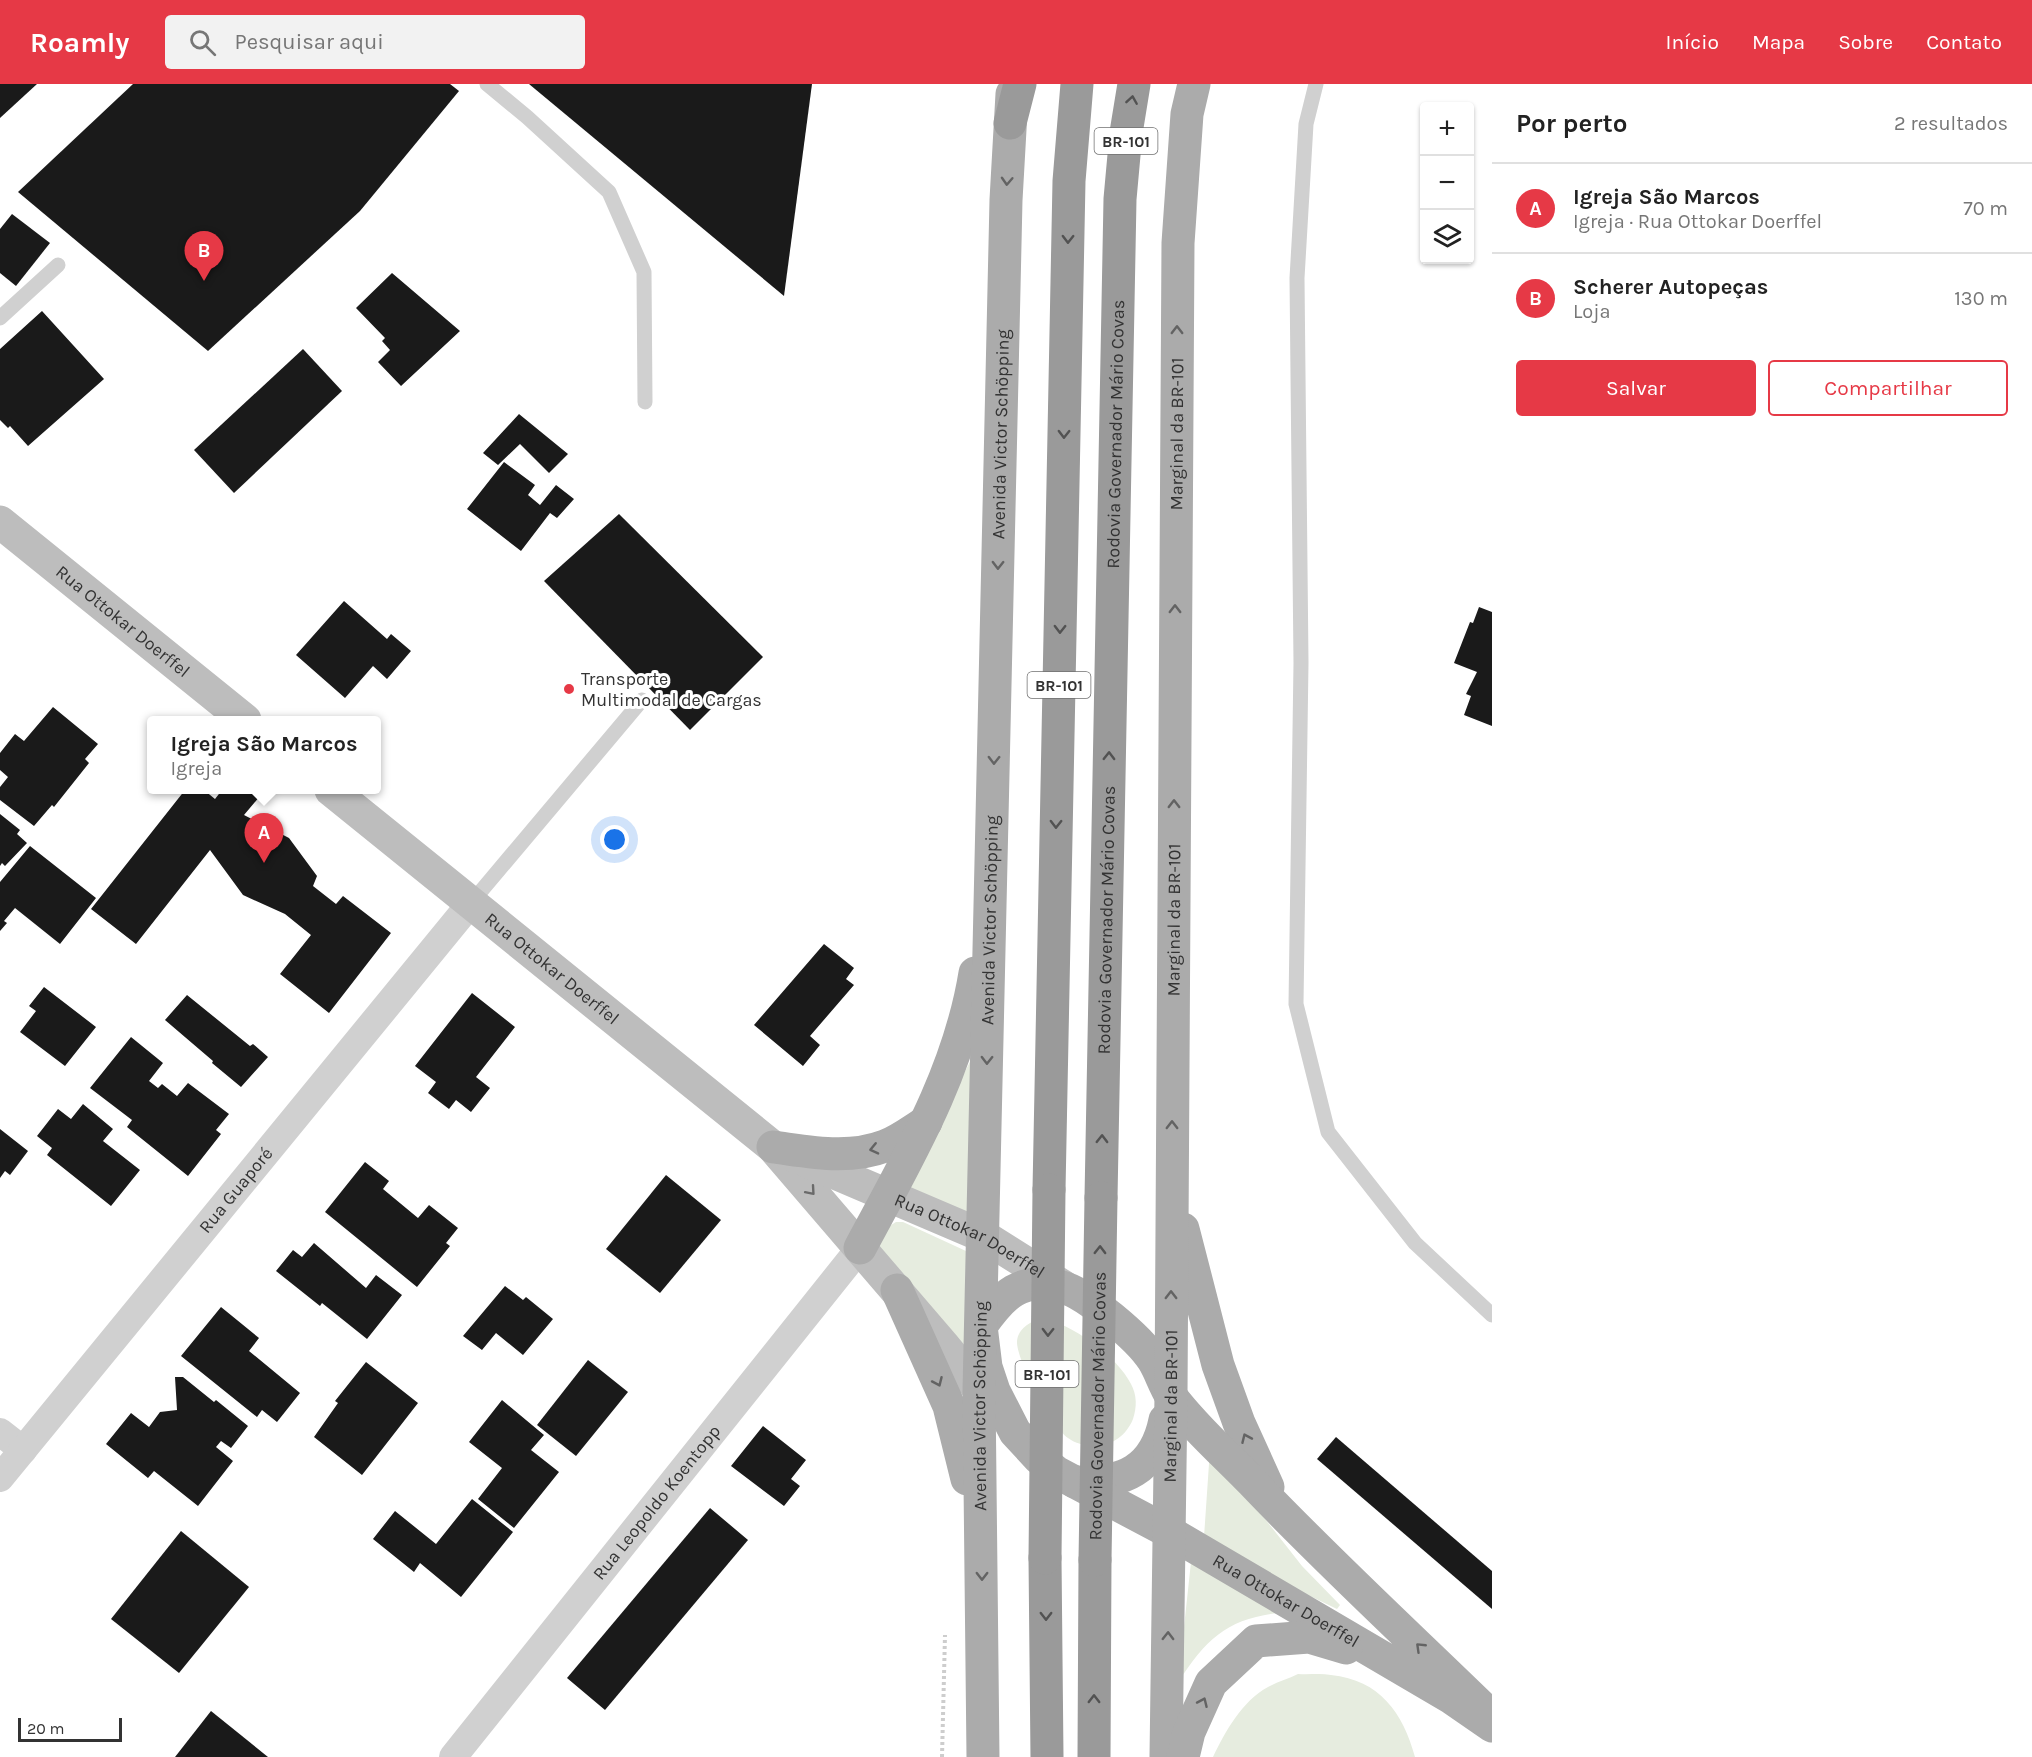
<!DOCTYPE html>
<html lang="pt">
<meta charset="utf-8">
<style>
:root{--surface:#fff;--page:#f2f2f2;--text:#222;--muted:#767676;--line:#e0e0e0;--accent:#e63946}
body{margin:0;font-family:Karla,sans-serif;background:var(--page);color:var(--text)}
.controls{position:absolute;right:18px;top:18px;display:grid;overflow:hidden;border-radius:6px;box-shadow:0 2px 4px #0004}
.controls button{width:54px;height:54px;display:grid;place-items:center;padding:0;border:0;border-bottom:2px solid var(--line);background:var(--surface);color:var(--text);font:30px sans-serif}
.scale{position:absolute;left:18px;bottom:15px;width:104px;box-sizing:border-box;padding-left:6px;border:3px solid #333;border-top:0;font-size:16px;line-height:21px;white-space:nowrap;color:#333;-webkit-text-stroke:4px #fff;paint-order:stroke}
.you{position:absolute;left:615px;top:756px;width:21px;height:21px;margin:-15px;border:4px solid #fff;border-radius:50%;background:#1a73e8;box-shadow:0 0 0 9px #1a73e833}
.badge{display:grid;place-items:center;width:39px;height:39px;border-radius:50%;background:var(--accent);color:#fff;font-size:20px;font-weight:700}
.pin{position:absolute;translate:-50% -50px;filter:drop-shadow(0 2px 3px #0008)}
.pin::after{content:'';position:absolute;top:32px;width:21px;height:18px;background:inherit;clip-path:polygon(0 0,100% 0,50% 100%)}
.popup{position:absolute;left:147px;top:632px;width:234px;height:78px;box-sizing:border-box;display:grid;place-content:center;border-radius:6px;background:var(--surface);filter:drop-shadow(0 2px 4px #0005);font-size:20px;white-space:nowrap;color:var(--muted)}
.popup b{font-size:22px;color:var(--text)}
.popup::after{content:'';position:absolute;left:50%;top:100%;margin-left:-12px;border:12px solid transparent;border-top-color:var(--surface)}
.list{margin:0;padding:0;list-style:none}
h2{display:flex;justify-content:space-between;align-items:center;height:78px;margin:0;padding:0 24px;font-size:26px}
h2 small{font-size:20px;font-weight:400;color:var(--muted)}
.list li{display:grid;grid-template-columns:39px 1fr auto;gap:18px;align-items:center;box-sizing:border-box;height:90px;padding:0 24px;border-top:2px solid var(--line)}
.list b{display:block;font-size:22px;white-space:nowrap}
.list p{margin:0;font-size:20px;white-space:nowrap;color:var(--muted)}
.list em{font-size:20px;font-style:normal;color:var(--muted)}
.actions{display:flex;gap:12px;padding:18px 24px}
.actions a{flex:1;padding:14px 0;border:2px solid var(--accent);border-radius:6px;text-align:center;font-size:21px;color:var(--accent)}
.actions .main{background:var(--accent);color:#fff}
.icon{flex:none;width:33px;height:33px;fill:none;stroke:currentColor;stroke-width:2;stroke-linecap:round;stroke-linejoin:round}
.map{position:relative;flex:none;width:1492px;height:1673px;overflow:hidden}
header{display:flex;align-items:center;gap:36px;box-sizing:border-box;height:84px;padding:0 30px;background:var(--accent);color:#fff}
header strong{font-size:28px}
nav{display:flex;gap:33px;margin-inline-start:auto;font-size:21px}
.search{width:420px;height:54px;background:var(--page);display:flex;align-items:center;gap:15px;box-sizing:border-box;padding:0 21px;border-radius:6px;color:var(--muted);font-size:22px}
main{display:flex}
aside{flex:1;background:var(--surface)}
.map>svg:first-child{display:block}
.green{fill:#e6ecdf}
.building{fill:#1a1a1a}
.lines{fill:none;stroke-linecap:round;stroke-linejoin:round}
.path{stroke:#cdcdcd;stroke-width:4;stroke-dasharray:3 3;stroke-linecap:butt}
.service{stroke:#d0d0d0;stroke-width:15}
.minor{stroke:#d0d0d0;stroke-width:28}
.secondary{stroke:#bdbdbd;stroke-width:33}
.primary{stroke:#ababab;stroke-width:33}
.motorway{stroke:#9a9a9a;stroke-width:33}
.motorway-bridge{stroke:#9a9a9a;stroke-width:33}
.oneway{stroke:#525252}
.oneway2{stroke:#636363}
.oneway3{stroke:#6a6a6a}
.poi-dot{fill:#e63946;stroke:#fff;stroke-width:2}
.labels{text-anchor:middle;stroke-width:6;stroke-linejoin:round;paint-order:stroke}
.shield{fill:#fff;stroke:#707070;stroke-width:1.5}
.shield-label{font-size:16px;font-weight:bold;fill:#333}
.street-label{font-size:18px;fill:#333;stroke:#fff}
.poi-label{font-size:18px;fill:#333;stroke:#fff;text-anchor:start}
</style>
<header>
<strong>Roamly</strong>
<div class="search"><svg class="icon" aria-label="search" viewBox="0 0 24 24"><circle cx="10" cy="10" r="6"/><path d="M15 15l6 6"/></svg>Pesquisar aqui</div>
<nav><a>Início</a><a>Mapa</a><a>Sobre</a><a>Contato</a></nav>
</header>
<main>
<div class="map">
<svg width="1492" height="1673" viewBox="0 0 1492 1673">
<rect width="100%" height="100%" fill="#fff"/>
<g class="green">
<path d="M 971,976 L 967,1140 L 901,1107 Z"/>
<path d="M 896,1138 L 903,1138 L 966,1167 L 965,1272 L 876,1160 L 888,1143 Z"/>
<path d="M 1041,1234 C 1071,1239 1117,1272 1131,1300 C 1137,1311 1137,1323 1133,1335 C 1129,1345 1122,1353 1112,1358 C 1099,1364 1080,1363 1068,1354 C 1052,1342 1018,1279 1017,1259 C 1017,1245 1030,1238 1041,1234 Z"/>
<path d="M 1210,1365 L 1302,1482 L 1340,1521 L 1337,1525 L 1212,1465 L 1204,1453 Z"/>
<path d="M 1191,1478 L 1287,1528 C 1231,1533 1208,1551 1178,1599 Z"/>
<path d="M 1298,1590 C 1309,1591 1320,1589 1331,1591 C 1380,1596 1403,1629 1415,1673 L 1213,1673 C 1225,1648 1242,1617 1268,1603 C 1277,1598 1288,1595 1298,1590 Z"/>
</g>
<g class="building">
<path d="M 0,0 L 37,0 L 0,34 Z"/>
<path d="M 133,0 L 450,0 L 459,7 L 360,127 L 208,267 L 18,108 Z"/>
<path d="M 529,0 L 812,0 L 784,212 Z"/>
<path d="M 12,130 L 50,159 L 16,202 L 0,189 L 0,145 Z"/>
<path d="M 392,189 L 460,247 L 401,302 L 378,278 L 390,266 L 382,257 L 385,254 L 356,224 Z"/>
<path d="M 42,227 L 104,295 L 28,362 L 10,342 L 8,344 L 0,336 L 0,265 Z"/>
<path d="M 303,265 L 342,307 L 234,409 L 194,366 Z"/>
<path d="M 519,330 L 568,370 L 549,389 L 520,360 L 498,381 L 483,369 Z"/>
<path d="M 504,378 L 535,401 L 528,411 L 540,421 L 556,401 L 574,415 L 557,434 L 550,429 L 521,467 L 467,425 Z"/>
<path d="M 619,430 L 763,573 L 690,646 L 544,497 Z"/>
<path d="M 344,517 L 387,555 L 391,550 L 411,567 L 387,595 L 373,582 L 345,614 L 296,571 Z"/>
<path d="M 1479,523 L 1492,528 L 1492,642 L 1464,631 L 1471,612 L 1466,610 L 1477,588 L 1454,579 L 1470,538 L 1473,539 Z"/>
<path d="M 53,623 L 98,660 L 85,675 L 89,679 L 54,723 L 52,721 L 34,742 L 0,716 L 0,703 L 8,693 L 0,686 L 0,669 L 15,650 L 24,657 Z"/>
<path d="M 185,706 L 204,706 L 215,715 L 222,706 L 258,706 L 256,709 L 260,712 L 244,731 L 289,754 L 317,792 L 313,802 L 336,820 L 343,812 L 391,849 L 329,929 L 280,890 L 311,851 L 285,830 L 243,811 L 210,766 L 136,860 L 91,825 Z"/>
<path d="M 0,730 L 20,746 L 17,750 L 27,759 L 5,782 L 2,779 L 0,782 Z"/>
<path d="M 30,762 L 96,814 L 60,860 L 15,824 L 4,837 L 7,839 L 0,847 L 0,798 Z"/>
<path d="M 824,860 L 854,884 L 846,895 L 854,901 L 810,952 L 820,961 L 803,982 L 754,941 Z"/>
<path d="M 44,903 L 96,943 L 65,982 L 20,948 L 36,927 L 29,922 Z"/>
<path d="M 472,909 L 515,943 L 476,993 L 490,1004 L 471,1028 L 456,1016 L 449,1025 L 428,1009 L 436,998 L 415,982 Z"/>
<path d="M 187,911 L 250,962 L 253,960 L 268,973 L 241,1003 L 212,979 L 213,977 L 165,936 Z"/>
<path d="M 131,953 L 163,979 L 149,997 L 158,1004 L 162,1000 L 177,1012 L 188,999 L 229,1030 L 216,1046 L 221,1050 L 188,1092 L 127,1043 L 132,1036 L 90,1004 Z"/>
<path d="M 83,1020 L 113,1045 L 103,1057 L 140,1086 L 111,1122 L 47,1071 L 52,1064 L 37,1052 L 58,1025 L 71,1035 Z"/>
<path d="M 0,1045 L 28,1067 L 10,1091 L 5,1087 L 0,1094 Z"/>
<path d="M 365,1078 L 389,1097 L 383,1105 L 418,1134 L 429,1121 L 458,1144 L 446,1159 L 450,1162 L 417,1203 L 325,1128 Z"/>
<path d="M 666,1091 L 721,1136 L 660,1209 L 606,1165 Z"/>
<path d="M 314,1159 L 366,1204 L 376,1191 L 402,1211 L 367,1255 L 322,1219 L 320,1222 L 276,1187 L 293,1166 L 302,1173 Z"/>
<path d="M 505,1202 L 523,1216 L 526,1213 L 553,1235 L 523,1271 L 496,1249 L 482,1266 L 463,1252 Z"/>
<path d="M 221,1223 L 259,1254 L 249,1267 L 300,1309 L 277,1338 L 262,1326 L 257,1333 L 181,1272 Z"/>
<path d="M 588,1276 L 628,1308 L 576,1372 L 537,1341 Z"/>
<path d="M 366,1278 L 418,1319 L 362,1391 L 314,1353 L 338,1319 L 335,1317 Z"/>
<path d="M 175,1293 L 183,1293 L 214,1318 L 216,1316 L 248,1342 L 231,1364 L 221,1357 L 216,1363 L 233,1377 L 198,1422 L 154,1387 L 148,1394 L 106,1360 L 131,1329 L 149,1343 L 160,1328 L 177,1326 Z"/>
<path d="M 502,1316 L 544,1351 L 531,1366 L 559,1388 L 514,1444 L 478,1415 L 502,1384 L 469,1358 Z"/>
<path d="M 763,1342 L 806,1376 L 791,1395 L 800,1402 L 784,1422 L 731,1382 Z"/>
<path d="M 1336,1353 L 1492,1487 L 1492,1525 L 1317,1375 Z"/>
<path d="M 472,1415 L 513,1448 L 461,1513 L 420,1479 L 414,1488 L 373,1455 L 395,1427 L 436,1460 Z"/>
<path d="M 710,1424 L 748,1456 L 605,1626 L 567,1594 Z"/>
<path d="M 181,1447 L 249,1503 L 179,1589 L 111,1535 Z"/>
<path d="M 211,1627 L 268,1673 L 175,1673 Z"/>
</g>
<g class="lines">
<path class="path" d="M 942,1673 L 945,1551"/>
<g class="service">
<path d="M 487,0 L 527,33 L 609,108 L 644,188 L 645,318"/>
<path d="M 1316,0 L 1306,40 L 1297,194 L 1301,579 L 1296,920 L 1328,1048 L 1415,1159 L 1492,1231"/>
<path d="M 0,234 L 58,181"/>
<path d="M 471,819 L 642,616"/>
</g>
<g class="minor">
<path d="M 0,1348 L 23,1366"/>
<path id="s1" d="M 0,1394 L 471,819"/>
<path id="s2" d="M 453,1673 L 860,1164"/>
</g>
<g class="secondary">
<path id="s3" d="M 0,438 L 245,636"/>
<path id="s4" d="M 331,706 L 773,1063 L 943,1261 L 992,1321"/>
<path id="s5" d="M 786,1068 L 983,1152 L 1064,1203"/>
</g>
<g class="primary">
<path d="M 773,1063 C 811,1068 848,1076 885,1062 C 899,1057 913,1046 926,1038"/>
<path d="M 1183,1145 L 1218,1281 L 1239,1339 L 1268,1403"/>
<path d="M 860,1164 C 907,1076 959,989 975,889"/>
<path d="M 897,1206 L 949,1322 L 967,1395"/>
<path d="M 1075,1398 C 1123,1400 1155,1386 1165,1336"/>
<path id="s6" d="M 1492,1633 C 1412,1555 1329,1479 1252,1398 C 1226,1371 1194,1343 1171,1312 C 1164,1301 1160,1287 1153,1276 C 1140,1255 1086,1209 1062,1203 C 1020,1192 1003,1211 981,1242 L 986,1283 L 994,1307 L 1015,1348 L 1039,1374 L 1056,1388 L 1169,1448 L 1450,1613 L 1492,1642"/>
<path id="s7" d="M 983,1673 L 979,1307 L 1006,116 L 1012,10"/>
<path id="s8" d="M 1166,1673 L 1171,1311 L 1178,159 L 1187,30 L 1194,0"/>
<path d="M 1183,1673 L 1189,1648 L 1211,1599 L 1256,1557 L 1309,1553 L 1346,1564"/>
</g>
<g class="motorway">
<path d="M 1010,39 L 1020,0"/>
<path d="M 1049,1106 L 1069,97 L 1077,0"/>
<path id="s9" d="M 1101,1114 L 1120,115 L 1126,49 L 1134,0"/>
<path d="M 1045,1474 L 1047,1673"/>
<path d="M 1094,1673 L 1095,1476"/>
</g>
<g class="motorway-bridge">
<path d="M 1045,1474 L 1049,1106"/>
<path id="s10" d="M 1095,1476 L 1101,1114"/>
</g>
</g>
<defs><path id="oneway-chevron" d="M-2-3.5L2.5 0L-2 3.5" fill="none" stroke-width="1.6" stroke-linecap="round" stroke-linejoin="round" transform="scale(1.5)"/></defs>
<g class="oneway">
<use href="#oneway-chevron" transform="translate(1132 16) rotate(-81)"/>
<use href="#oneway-chevron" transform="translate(1068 155) rotate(91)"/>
<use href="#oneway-chevron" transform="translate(1064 350) rotate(91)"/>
<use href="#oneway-chevron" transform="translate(1060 545) rotate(91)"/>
<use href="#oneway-chevron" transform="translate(1109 672) rotate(-89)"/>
<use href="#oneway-chevron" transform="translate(1056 740) rotate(91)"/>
<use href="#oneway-chevron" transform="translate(1102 1055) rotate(-89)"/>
<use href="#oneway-chevron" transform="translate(1100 1166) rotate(-89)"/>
<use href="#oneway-chevron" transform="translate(1048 1248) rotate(91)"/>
<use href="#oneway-chevron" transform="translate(1046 1532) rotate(90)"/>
<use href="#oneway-chevron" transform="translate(1094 1615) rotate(-90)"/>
</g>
<g class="oneway2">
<use href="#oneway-chevron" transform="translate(1007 97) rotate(93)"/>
<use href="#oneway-chevron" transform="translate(1177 246) rotate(-90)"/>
<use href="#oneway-chevron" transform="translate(998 481) rotate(91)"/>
<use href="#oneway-chevron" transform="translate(1175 525) rotate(-90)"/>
<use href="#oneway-chevron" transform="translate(994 676) rotate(91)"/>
<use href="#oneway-chevron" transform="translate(1174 720) rotate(-90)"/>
<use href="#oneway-chevron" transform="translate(987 976) rotate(91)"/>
<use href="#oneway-chevron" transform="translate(1172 1041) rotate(-90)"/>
<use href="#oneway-chevron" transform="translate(874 1065) rotate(167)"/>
<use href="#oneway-chevron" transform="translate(1171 1211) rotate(-90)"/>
<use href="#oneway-chevron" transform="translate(938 1298) rotate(66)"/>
<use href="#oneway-chevron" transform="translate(1246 1354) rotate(-114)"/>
<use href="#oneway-chevron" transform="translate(982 1492) rotate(90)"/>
<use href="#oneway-chevron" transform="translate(1168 1552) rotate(-89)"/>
<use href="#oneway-chevron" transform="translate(1420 1563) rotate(-136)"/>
<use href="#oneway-chevron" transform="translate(1203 1618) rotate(-66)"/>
</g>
<use class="oneway3" href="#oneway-chevron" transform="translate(811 1107) rotate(49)"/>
<circle class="poi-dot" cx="569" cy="605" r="6"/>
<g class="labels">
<g class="shield">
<rect x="1094.5" y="44" width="63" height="26" rx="4.5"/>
<rect x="1027.5" y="588" width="63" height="26" rx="4.5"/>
<rect x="1015.5" y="1277" width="63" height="26" rx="4.5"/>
</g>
<g class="shield-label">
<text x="1126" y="63">BR-101</text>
<text x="1059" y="607">BR-101</text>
<text x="1047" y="1296">BR-101</text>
</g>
<g class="street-label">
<text dy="6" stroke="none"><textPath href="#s7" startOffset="1323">Avenida Victor Schöpping</textPath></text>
<text dy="6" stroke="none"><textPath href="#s9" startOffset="764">Rodovia Governador Mário Covas</textPath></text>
<text dy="6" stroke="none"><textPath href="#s8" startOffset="1323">Marginal da BR-101</textPath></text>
<text dy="6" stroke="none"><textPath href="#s3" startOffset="158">Rua Ottokar Doerffel</textPath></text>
<text dy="6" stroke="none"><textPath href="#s7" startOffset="837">Avenida Victor Schöpping</textPath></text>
<text dy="6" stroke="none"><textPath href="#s9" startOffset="278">Rodovia Governador Mário Covas</textPath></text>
<text dy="6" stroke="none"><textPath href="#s8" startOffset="837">Marginal da BR-101</textPath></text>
<text dy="6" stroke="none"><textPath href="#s4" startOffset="284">Rua Ottokar Doerffel</textPath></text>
<text dy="6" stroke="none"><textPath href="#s1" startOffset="372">Rua Guaporé</textPath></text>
<text dy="6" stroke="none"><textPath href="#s5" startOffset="202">Rua Ottokar Doerffel</textPath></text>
<text dy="6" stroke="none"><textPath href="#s7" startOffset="351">Avenida Victor Schöpping</textPath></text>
<text dy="6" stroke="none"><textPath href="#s10" startOffset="154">Rodovia Governador Mário Covas</textPath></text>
<text dy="6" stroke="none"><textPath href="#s8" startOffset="351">Marginal da BR-101</textPath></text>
<text dy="6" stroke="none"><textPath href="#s2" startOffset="326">Rua Leopoldo Koentopp</textPath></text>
<text dy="6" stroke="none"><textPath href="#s6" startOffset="1144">Rua Ottokar Doerffel</textPath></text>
</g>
<g class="poi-label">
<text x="581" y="601">Transporte<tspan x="581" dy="21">Multimodal de Cargas</tspan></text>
</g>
</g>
</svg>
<div class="controls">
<button>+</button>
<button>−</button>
<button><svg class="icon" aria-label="layers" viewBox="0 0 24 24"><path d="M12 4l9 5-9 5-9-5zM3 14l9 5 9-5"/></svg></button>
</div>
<div class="scale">20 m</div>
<div class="you"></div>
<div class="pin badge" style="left:264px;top:779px">A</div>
<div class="popup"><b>Igreja São Marcos</b>Igreja</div>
<div class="pin badge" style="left:204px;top:197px">B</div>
</div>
<aside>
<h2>Por perto<small>2 resultados</small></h2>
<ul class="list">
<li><span class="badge">A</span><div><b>Igreja São Marcos</b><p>Igreja · Rua Ottokar Doerffel</p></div><em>70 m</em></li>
<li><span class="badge">B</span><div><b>Scherer Autopeças</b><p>Loja</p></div><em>130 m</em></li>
</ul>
<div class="actions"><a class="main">Salvar</a><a>Compartilhar</a></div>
</aside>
</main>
